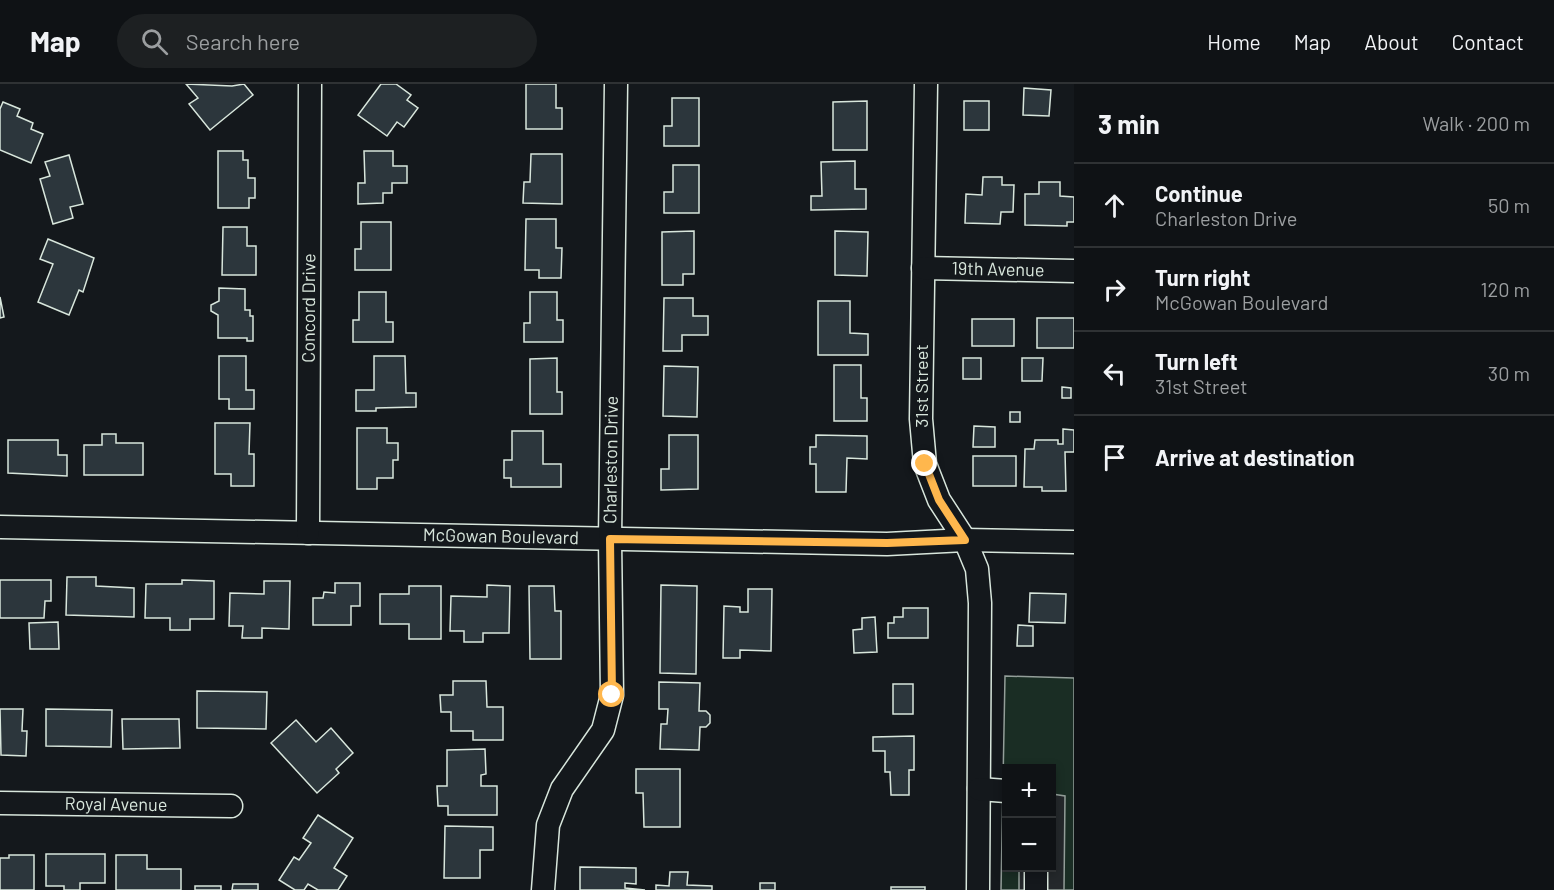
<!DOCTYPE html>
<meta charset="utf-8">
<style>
:root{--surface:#0f1215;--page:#1d2022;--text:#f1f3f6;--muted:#9b9ea0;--line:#2f3234}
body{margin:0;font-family:Barlow,sans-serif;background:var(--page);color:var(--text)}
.controls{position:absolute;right:18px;bottom:18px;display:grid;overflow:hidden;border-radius:0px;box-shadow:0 3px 9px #0003}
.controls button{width:54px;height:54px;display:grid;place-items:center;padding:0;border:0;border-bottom:2px solid var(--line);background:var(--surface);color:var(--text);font:30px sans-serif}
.stop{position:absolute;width:18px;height:18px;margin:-14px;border:4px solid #ffb74d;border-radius:50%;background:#fff}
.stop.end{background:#ffb74d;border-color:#fff;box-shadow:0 2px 6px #0008}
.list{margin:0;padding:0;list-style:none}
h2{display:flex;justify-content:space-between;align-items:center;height:78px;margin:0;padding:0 24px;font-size:26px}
h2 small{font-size:20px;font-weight:400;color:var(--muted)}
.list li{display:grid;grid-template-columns:39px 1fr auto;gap:18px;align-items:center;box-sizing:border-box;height:84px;padding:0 24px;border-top:2px solid var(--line)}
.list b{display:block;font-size:22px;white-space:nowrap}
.list p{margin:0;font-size:20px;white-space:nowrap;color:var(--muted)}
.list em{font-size:20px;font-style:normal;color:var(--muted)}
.icon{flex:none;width:33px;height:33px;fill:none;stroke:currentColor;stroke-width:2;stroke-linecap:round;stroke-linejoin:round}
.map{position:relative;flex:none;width:1074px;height:806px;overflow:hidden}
header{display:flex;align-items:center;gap:36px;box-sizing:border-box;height:84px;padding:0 30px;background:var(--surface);border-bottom:2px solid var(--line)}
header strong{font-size:28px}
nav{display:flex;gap:33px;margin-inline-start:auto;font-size:21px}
.search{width:420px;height:54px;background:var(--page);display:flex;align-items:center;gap:15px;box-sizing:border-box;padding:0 21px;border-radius:33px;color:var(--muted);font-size:22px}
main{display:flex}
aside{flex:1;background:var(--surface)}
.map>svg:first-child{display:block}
.green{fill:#1a2d24;stroke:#939e99;stroke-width:1.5;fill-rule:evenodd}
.parking{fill:#24282b;stroke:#939e99;stroke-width:1.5}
.building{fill:#2c363c;stroke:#d8e6dc;stroke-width:1.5}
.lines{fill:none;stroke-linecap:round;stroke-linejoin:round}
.minor-casing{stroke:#d8e6dc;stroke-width:25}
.minor{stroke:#14181c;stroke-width:22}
.route{stroke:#ffb74d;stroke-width:8}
.labels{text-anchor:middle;stroke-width:4.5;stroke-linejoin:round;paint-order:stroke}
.street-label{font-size:18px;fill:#d8e6dc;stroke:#14181c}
</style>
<header>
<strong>Map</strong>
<div class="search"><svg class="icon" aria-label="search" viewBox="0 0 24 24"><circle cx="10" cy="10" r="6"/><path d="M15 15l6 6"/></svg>Search here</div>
<nav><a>Home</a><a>Map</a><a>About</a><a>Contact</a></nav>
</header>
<main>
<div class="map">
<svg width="1074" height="806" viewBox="0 0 1074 806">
<rect width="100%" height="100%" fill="#14181c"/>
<path class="green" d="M 1005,592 L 1074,594 L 1074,806 L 1001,806 ZM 1006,684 L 1052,684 L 1052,784 L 1006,784 Z"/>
<path class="parking" d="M 1052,710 L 1065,712 L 1064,806 L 1019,806 L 1019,784 L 1052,784 Z"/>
<g class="building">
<path d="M 186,0 L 232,2 L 244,0 L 253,11 L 210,46 L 189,20 L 198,14 Z"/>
<path d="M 381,0 L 396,0 L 411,11 L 407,16 L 418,24 L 404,43 L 397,38 L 387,52 L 358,31 Z"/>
<path d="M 526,0 L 556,0 L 556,24 L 562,24 L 562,45 L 526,45 Z"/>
<path d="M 1024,4 L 1051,6 L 1049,32 L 1023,31 Z"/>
<path d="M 672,14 L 699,14 L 699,62 L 664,62 L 664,42 L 672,42 Z"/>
<path d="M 867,17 L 867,66 L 833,66 L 833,18 Z"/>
<rect x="964" y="17" width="25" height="29"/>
<path d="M 3,18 L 20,25 L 17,32 L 33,39 L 31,45 L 43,50 L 31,79 L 0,66 L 0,25 Z"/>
<path d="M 218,67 L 243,67 L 243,76 L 248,76 L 248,94 L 255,94 L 255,114 L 249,114 L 249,124 L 218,124 Z"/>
<path d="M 364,67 L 393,67 L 393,82 L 407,82 L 407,99 L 392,99 L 392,109 L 383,109 L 383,119 L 358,120 L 358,99 L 365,99 Z"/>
<path d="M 531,70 L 562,70 L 562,120 L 523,119 L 524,98 L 530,98 Z"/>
<path d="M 69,71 L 83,120 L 70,123 L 73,134 L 53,140 L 40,95 L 50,92 L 45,78 Z"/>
<path d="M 855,77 L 855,105 L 866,105 L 866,125 L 811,126 L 811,112 L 822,112 L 821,78 Z"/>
<path d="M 673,81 L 699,81 L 699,129 L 664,129 L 664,108 L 673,108 Z"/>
<path d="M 983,93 L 1002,93 L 1002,101 L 1014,101 L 1013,128 L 1001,128 L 1000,140 L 965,139 L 966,110 L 982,111 Z"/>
<path d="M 1039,98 L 1060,98 L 1060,112 L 1074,113 L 1074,138 L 1067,138 L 1067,142 L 1025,141 L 1025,110 L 1039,110 Z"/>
<path d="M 526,135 L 556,135 L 556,164 L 562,164 L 561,194 L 539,194 L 539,186 L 525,186 Z"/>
<path d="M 361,138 L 391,138 L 391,186 L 355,186 L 355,165 L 361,165 Z"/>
<path d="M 223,143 L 247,143 L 247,162 L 256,162 L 256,191 L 222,191 Z"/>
<path d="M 694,147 L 694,190 L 683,190 L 683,201 L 662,201 L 662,148 Z"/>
<path d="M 835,147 L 868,148 L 867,192 L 835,191 Z"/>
<path d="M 48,155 L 94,174 L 83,208 L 79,206 L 69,231 L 38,218 L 53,180 L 40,175 Z"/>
<path d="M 219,204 L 245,205 L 245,226 L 250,226 L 250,232 L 253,232 L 253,257 L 247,257 L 247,254 L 218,254 L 218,231 L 211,227 L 211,221 L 219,217 Z"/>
<path d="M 359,208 L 386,208 L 386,238 L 393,238 L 393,258 L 353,258 L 353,236 L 359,236 Z"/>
<path d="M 530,208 L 557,208 L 557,236 L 563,236 L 563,258 L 524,258 L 524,239 L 530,239 Z"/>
<path d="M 0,213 L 4,233 L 0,234 Z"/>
<path d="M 664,214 L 693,214 L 693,232 L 708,232 L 708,251 L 682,251 L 682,267 L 663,267 Z"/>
<path d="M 818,217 L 850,217 L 850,249 L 868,250 L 868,271 L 818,271 Z"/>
<rect x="1037" y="234" width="37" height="30"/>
<rect x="972" y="235" width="42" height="27"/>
<path d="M 219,272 L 246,272 L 246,306 L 254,306 L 254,325 L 229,325 L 229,315 L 219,315 Z"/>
<path d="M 374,272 L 405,272 L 406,309 L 416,309 L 416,323 L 376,324 L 376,327 L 356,327 L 356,306 L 374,306 Z"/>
<path d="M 557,274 L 557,308 L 562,308 L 562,330 L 530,330 L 530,275 Z"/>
<rect x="963" y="274" width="18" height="21"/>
<path d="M 1022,274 L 1043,274 L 1042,297 L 1022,297 Z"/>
<path d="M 834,281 L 861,281 L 861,314 L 867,314 L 867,337 L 834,337 Z"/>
<path d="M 664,282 L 698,283 L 697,333 L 663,332 Z"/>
<path d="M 1062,303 L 1071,304 L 1071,314 L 1062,314 Z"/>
<rect x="1010" y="328" width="10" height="10"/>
<path d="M 215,339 L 250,339 L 249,370 L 254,370 L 254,402 L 231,402 L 231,390 L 215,390 Z"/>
<path d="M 974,342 L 995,343 L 995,363 L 973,363 Z"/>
<path d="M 357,344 L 387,344 L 387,359 L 398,359 L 398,376 L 393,376 L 393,394 L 377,394 L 377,405 L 357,405 Z"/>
<path d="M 1063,345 L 1074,346 L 1074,368 L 1065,368 L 1066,407 L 1042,407 L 1042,403 L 1024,403 L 1025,365 L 1034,365 L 1035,356 L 1058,356 L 1058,360 L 1063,360 Z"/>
<path d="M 512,347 L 543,347 L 543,380 L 561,380 L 561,403 L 511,403 L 511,394 L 504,394 L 504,376 L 512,376 Z"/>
<path d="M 102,350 L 116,350 L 116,359 L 143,359 L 143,391 L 84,391 L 84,361 L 102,361 Z"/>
<path d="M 669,351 L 698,351 L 698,405 L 661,406 L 661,385 L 669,385 Z"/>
<path d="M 816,351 L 867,352 L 867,375 L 847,374 L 846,408 L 816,408 L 816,380 L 810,380 L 810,363 L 816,363 Z"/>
<path d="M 8,356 L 58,356 L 58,371 L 67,371 L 67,392 L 8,389 Z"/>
<rect x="973" y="372" width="43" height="30"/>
<path d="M 67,493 L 96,493 L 96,502 L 134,504 L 134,533 L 66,531 Z"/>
<path d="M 0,496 L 51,496 L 51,517 L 45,517 L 44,534 L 0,534 Z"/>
<path d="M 182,496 L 214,497 L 214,535 L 190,535 L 190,546 L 170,546 L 170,534 L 145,534 L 146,500 L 182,500 Z"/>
<path d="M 264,497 L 290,497 L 289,545 L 262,544 L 262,554 L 242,554 L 243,542 L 229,542 L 230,509 L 264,510 Z"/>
<path d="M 335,499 L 360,499 L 360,522 L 351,522 L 351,541 L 313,541 L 313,514 L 323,514 L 324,508 L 335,509 Z"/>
<path d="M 487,501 L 510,502 L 509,549 L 483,549 L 483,558 L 464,558 L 464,547 L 450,547 L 451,512 L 487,513 Z"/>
<path d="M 661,501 L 697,502 L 696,590 L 660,589 Z"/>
<path d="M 409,502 L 441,502 L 441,555 L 409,555 L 409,540 L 380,540 L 380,510 L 409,510 Z"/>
<path d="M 529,502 L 554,502 L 555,527 L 561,527 L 561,575 L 530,575 Z"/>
<path d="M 748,505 L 772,505 L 771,567 L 740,566 L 740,574 L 723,574 L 724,522 L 740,523 L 740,528 L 748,528 Z"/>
<path d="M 1030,509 L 1066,510 L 1065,539 L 1029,538 Z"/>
<path d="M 903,524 L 928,524 L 928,554 L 888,554 L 888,539 L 894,539 L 894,533 L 903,533 Z"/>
<path d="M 875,533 L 877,568 L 854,569 L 853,546 L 862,545 L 862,534 Z"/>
<path d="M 58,538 L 59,565 L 30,565 L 29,539 Z"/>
<path d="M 1018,541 L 1033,542 L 1033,562 L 1017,562 Z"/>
<path d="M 453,597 L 486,597 L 487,623 L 503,623 L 503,656 L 473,656 L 473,647 L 451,647 L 451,628 L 441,628 L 440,611 L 453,611 Z"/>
<path d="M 659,598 L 700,599 L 699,627 L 706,627 L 710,631 L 710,639 L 706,643 L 700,643 L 699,666 L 660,665 L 661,640 L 667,640 L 668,625 L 659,625 Z"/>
<rect x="893" y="600" width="20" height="30"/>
<path d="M 197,607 L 267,608 L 266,645 L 197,644 Z"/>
<path d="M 0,625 L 23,625 L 22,647 L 27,647 L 26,672 L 1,671 Z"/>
<path d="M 46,625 L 112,626 L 111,663 L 46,662 Z"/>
<path d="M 122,635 L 179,635 L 180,664 L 123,665 Z"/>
<path d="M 296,636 L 316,658 L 331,644 L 353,669 L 336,685 L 339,689 L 317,709 L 271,659 Z"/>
<path d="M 914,652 L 914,686 L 909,686 L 909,711 L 891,711 L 890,688 L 885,688 L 885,667 L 873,667 L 873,653 Z"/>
<path d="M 485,665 L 486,690 L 481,691 L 481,702 L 497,702 L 497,731 L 448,731 L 448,722 L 438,722 L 437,702 L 447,702 L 447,666 Z"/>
<path d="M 636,685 L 680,685 L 680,743 L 644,743 L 643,709 L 636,709 Z"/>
<path d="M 318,731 L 353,754 L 334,784 L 347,792 L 338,806 L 318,806 L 308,800 L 304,806 L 295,806 L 279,796 L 294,773 L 299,776 L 311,759 L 303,754 Z"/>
<path d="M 445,742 L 493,743 L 493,766 L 480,766 L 480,794 L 444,794 Z"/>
<path d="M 46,770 L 105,770 L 105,799 L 80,799 L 80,806 L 64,806 L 64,802 L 46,802 Z"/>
<path d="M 9,771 L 34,771 L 34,806 L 0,806 L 0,774 L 9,774 Z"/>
<path d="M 116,771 L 147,771 L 147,785 L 181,785 L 181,806 L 116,806 Z"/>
<path d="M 580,783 L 636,784 L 636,800 L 625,799 L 625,804 L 645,806 L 580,806 Z"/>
<path d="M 670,788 L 688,788 L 687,801 L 712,802 L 712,806 L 656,806 L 656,801 L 669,802 Z"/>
<rect x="760" y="799" width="15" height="7"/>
<path d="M 233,800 L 258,800 L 258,806 L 232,806 Z"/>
<rect x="195" y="802" width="26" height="4"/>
<rect x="891" y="803" width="34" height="3"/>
</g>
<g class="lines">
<defs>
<g id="minor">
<path d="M 926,0 L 921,335 L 925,380 L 939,416 L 965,456 L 977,485 L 980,519 L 978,806"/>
<path id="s1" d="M 923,184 L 1074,187"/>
<path id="s2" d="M 0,443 L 887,460 L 965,456 L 1074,458"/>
<path id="s3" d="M 308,449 L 310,0"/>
<path d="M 979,705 L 1006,707"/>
<path id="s4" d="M 0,719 L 231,722"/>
<path id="s5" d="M 543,806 L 548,741 L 562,705 L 603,646 L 612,611 L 610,455 L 616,0"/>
<path d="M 1036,806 L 1036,784"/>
</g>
</defs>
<use href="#minor" class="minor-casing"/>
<use href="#minor" class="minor"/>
</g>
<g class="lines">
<path class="route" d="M 612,611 L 610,455 L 887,459 L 965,456 L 939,416 L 925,380"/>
</g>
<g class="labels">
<g class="street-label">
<text dy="6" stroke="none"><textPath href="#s1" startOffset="75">19th Avenue</textPath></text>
<text dy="6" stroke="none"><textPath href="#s3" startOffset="225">Concord Drive</textPath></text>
<text transform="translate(922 302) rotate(-90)" y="6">31st Street</text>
<text dy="6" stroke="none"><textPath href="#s5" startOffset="447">Charleston Drive</textPath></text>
<text dy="6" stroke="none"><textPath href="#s2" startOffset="501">McGowan Boulevard</textPath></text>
<text dy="6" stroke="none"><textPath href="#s4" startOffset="116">Royal Avenue</textPath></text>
</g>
</g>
</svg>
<div class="controls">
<button>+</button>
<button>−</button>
</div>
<div class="stop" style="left:612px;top:611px"></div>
<div class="stop end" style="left:925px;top:380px"></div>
</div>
<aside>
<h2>3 min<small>Walk · 200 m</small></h2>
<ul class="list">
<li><svg class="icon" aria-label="ahead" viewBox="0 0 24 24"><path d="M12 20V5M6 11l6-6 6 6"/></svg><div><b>Continue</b><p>Charleston Drive</p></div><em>50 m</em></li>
<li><svg class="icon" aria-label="right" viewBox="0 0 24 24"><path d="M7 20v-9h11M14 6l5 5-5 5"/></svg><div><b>Turn right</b><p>McGowan Boulevard</p></div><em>120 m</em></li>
<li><svg class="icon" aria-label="left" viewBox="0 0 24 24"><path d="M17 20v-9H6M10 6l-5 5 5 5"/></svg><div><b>Turn left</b><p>31st Street</p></div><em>30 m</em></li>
<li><svg class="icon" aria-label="arrive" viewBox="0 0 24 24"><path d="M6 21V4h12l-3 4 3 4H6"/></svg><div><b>Arrive at destination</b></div></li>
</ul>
</aside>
</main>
